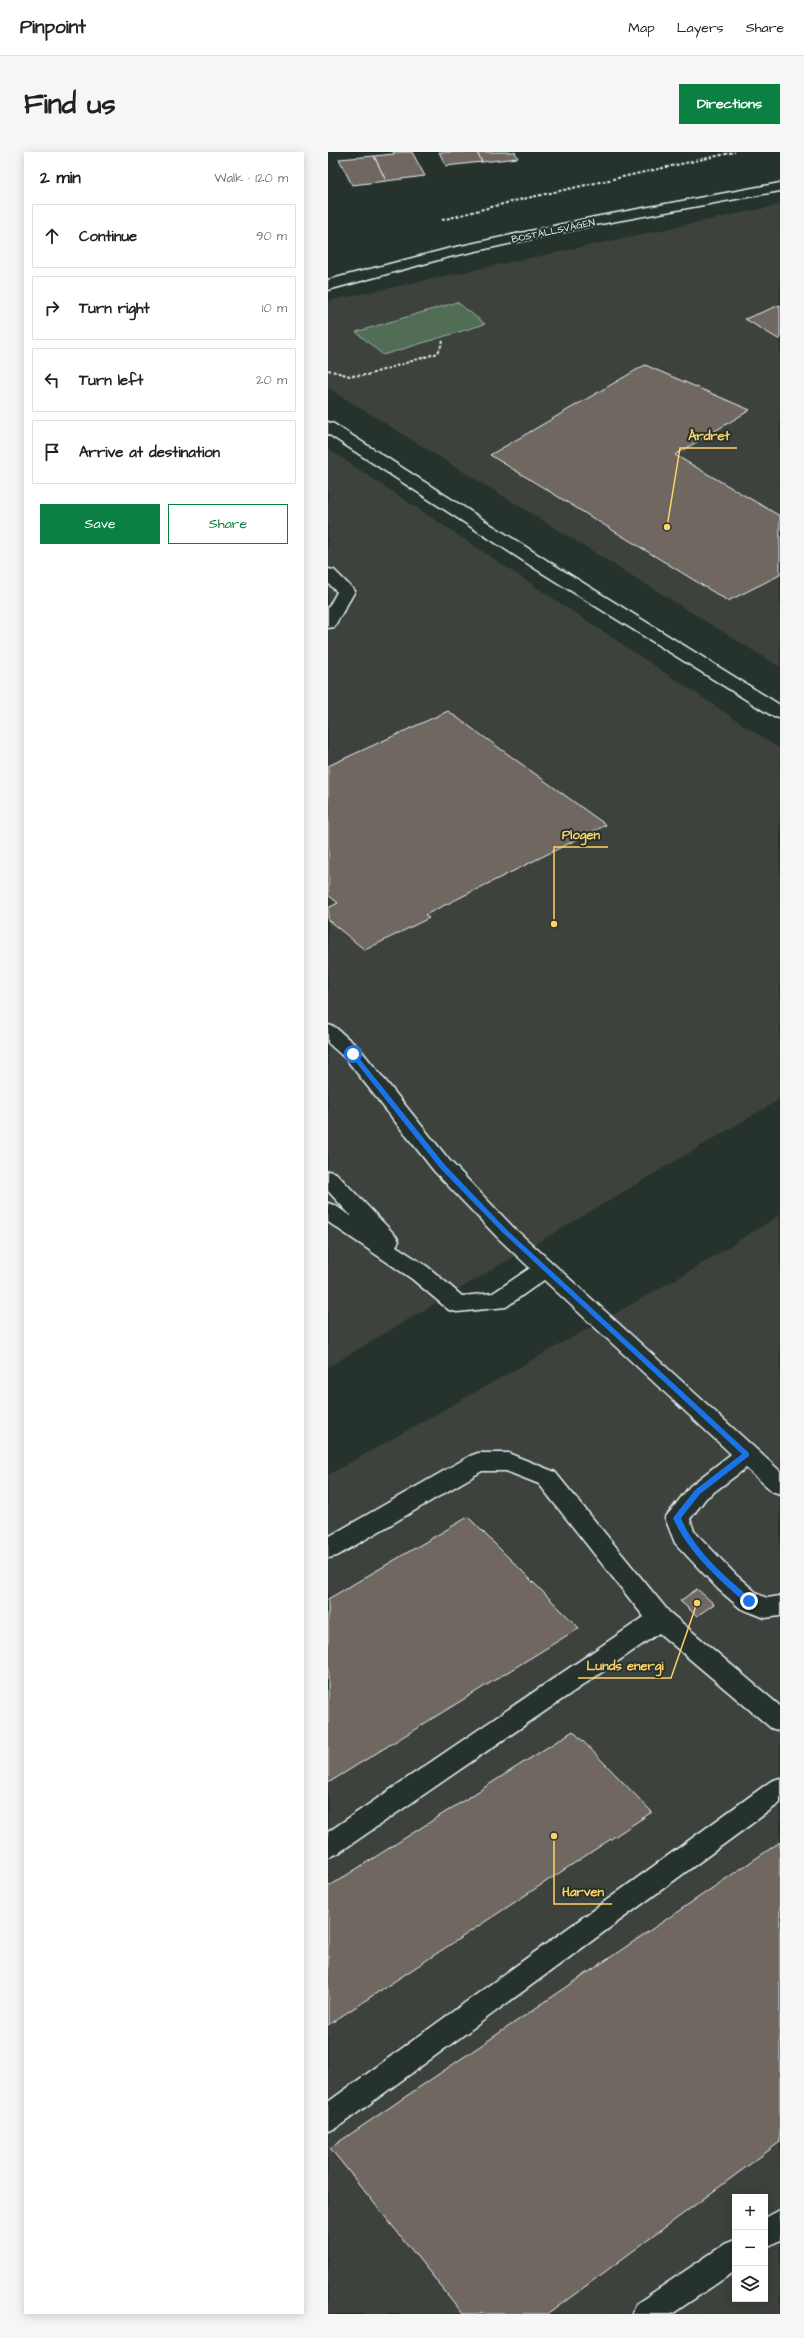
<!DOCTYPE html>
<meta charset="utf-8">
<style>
:root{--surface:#fff;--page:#f6f6f6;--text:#202124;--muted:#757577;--line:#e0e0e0;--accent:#0b8043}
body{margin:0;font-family:"Architects Daughter",sans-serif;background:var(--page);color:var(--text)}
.controls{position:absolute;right:12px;bottom:12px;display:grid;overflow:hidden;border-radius:0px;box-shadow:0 2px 10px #0003}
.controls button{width:36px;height:36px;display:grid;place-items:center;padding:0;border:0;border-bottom:1px solid var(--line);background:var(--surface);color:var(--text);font:20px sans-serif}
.stop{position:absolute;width:12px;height:12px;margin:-9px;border:3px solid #1a73e8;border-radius:50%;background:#fff}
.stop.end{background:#1a73e8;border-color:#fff;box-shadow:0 1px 4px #0008}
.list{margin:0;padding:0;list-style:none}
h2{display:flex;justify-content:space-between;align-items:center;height:52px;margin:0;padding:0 16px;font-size:17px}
h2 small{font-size:13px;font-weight:400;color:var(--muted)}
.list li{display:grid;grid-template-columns:26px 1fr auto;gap:12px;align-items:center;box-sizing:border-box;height:64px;margin:0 8px 8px;padding:0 8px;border:1px solid var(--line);border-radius:0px}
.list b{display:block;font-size:15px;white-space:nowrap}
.list em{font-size:13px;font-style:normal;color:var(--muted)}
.actions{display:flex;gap:8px;padding:12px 16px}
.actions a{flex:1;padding:9px 0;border:1px solid var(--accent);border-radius:0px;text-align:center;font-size:14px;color:var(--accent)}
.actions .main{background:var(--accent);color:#fff}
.icon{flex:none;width:22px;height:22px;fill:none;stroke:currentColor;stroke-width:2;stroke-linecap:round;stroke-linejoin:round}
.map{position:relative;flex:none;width:452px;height:2162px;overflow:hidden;border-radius:0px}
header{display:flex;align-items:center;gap:24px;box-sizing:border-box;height:56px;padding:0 20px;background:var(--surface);border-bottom:1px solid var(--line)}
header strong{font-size:19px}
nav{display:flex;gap:22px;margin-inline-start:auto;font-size:14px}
.intro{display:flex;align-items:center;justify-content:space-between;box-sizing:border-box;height:96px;padding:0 24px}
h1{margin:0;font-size:28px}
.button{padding:10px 18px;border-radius:0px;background:var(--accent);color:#fff;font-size:14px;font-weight:700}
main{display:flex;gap:24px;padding:0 24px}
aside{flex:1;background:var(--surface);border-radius:0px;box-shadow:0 2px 10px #0003}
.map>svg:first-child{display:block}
.built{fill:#3c433c;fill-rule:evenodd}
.green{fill:#516d55;stroke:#9cafa6}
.building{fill:#706860;stroke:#e8f1f8}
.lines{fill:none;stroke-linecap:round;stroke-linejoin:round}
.minor-casing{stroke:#e8f1f8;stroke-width:3}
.path{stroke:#e8f1f8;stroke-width:2;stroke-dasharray:3 2;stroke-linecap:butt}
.minor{fill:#26332d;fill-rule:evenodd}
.route{fill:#1a73e8}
.labels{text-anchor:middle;stroke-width:4;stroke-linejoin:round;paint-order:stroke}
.far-street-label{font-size:10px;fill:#e8f1f8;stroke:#26332d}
.leader{fill:none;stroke:#ffd166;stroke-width:1.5}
.callout-dot{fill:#ffd166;stroke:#26332d;stroke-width:1.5}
.callout-label{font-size:13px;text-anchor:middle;font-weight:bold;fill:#ffd166;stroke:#26332d;stroke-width:4;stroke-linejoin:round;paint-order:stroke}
</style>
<header>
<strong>Pinpoint</strong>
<nav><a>Map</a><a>Layers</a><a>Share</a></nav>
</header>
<div class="intro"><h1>Find us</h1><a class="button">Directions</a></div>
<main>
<aside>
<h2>2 min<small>Walk · 120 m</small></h2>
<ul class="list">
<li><svg class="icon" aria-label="ahead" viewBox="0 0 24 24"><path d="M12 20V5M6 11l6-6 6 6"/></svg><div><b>Continue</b></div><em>90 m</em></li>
<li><svg class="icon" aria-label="right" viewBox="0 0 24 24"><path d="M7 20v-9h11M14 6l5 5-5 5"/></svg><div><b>Turn right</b></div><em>10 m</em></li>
<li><svg class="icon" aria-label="left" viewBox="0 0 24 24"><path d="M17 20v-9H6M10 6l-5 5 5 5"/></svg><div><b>Turn left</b></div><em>20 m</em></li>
<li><svg class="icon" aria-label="arrive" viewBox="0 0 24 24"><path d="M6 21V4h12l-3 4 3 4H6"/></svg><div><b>Arrive at destination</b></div></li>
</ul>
<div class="actions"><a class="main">Save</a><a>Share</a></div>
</aside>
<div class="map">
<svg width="452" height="2162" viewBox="0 0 452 2162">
<rect width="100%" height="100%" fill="#26332d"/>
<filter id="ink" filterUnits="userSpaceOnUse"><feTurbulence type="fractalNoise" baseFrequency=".025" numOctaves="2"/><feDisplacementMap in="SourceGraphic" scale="8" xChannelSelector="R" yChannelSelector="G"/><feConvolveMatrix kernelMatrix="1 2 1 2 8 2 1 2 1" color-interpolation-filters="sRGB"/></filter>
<g filter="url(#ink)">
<g class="built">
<path d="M 452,53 L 452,515 L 0,236 L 0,149 Z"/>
<path d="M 0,297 L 452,597 L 452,947 L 0,1215 Z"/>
<path d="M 452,1063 L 452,2162 L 0,2162 L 0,1323 L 359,1121 ZM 407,2045 L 437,2045 L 437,2147 L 407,2147 Z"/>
</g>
<path class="green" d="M 129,150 L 157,172 L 55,203 L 28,180 Z"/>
<g class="building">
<path d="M 65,0 L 84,0 L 97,24 L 58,29 L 46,4 L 66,2 Z"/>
<path d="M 111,0 L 149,0 L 154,10 L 118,14 Z"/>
<path d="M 149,0 L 187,0 L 190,6 L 154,10 Z"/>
<path d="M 46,4 L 58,29 L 24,33 L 11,7 Z"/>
<path d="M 452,153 L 452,188 L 417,167 Z"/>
<path d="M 317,213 L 422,258 L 347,303 L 452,364 L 452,423 L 400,449 L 162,303 Z"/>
<path d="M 120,559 L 278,673 L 97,763 L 101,766 L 37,798 L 0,768 L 0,756 L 10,751 L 0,743 L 0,614 Z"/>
<path d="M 140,1365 L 251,1476 L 0,1631 L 0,1447 Z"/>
<path d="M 369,1437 L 386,1452 L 369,1464 L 352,1449 Z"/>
<path d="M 245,1579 L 324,1660 L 0,1873 L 0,1735 Z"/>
<path d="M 452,1690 L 452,1990 L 220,2162 L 135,2162 L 2,1996 Z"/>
</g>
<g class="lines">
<defs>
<g id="minor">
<path d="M 452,31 L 452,39 L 267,73 L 121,105 L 0,138 L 0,128 L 119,97 L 267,65 Z"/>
<path d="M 0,270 L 6,272 L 223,411 L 452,553 L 452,566 L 446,565 L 211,419 L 0,282 Z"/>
<path d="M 0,417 L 6,418 L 27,439 L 6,475 L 0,476 L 0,456 L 9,440 L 0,431 Z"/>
<path d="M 0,873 L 7,875 L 32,897 L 122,1009 L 185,1075 L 452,1319 L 452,1342 L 444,1339 L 418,1316 L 378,1346 L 362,1367 L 366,1379 L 408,1423 L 430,1442 L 439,1446 L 452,1444 L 452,1464 L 437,1466 L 412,1456 L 390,1437 L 347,1391 L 337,1366 L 362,1334 L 403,1302 L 216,1128 L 178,1155 L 129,1160 L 121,1158 L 84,1127 L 0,1070 L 0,1051 L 8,1054 L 24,1065 L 0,1039 L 0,1019 L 8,1021 L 68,1084 L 71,1089 L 68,1094 L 100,1115 L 134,1144 L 165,1141 L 202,1116 L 169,1085 L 106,1019 L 18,907 L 0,891 Z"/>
<path d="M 150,1301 L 180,1301 L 227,1320 L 341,1460 L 452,1554 L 452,1579 L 443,1576 L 331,1481 L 9,1702 L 0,1705 L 0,1680 L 316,1465 L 211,1332 L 178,1319 L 154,1319 L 9,1404 L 0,1406 L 0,1385 L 142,1304 Z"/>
<path d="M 452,1626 L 452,1651 L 10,1975 L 0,1979 L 0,1950 L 443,1629 Z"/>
<path d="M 452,2058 L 452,2088 L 437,2096 L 437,2066 Z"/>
<path d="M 407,2088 L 407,2119 L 344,2162 L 304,2162 L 308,2152 L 397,2092 Z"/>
</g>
</defs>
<use href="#minor" class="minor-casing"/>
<g class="path">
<path d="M 114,68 L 186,49 L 407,0"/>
<path d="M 0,218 L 22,224 L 39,223 L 110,201 L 115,189"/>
</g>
<use href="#minor" class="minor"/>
</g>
</g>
<path class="route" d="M 23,901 L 27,901 L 117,1013 L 179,1078 L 421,1301 L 421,1304 L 372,1342 L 353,1366 C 366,1398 397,1425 424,1447 L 424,1451 L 418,1451 C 390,1427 360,1400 345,1366 L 367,1338 L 414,1302 L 175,1081 L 112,1016 L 23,904 Z"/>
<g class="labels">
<g class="far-street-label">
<text transform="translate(225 78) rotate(-12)" y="4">BOSTÄLLSVÄGEN</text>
</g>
</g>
<path class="leader" d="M339 375L352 296H409M226 772L226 695H280M369 1451L343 1526H250M226 1684L226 1752H284"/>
<g class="callout-dot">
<circle cx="339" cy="375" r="4"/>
<circle cx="226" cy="772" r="4"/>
<circle cx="369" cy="1451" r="4"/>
<circle cx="226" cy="1684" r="4"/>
</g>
<g class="callout-label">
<text x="381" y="288">Årdret</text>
<text x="253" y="687">Plogen</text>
<text x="297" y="1518">Lunds energi</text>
<text x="255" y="1744">Harven</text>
</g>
</svg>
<div class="controls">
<button>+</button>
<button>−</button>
<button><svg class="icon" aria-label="layers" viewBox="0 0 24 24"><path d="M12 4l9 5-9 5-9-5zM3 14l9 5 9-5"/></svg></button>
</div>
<div class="stop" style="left:25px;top:902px"></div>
<div class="stop end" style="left:421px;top:1449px"></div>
</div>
</main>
